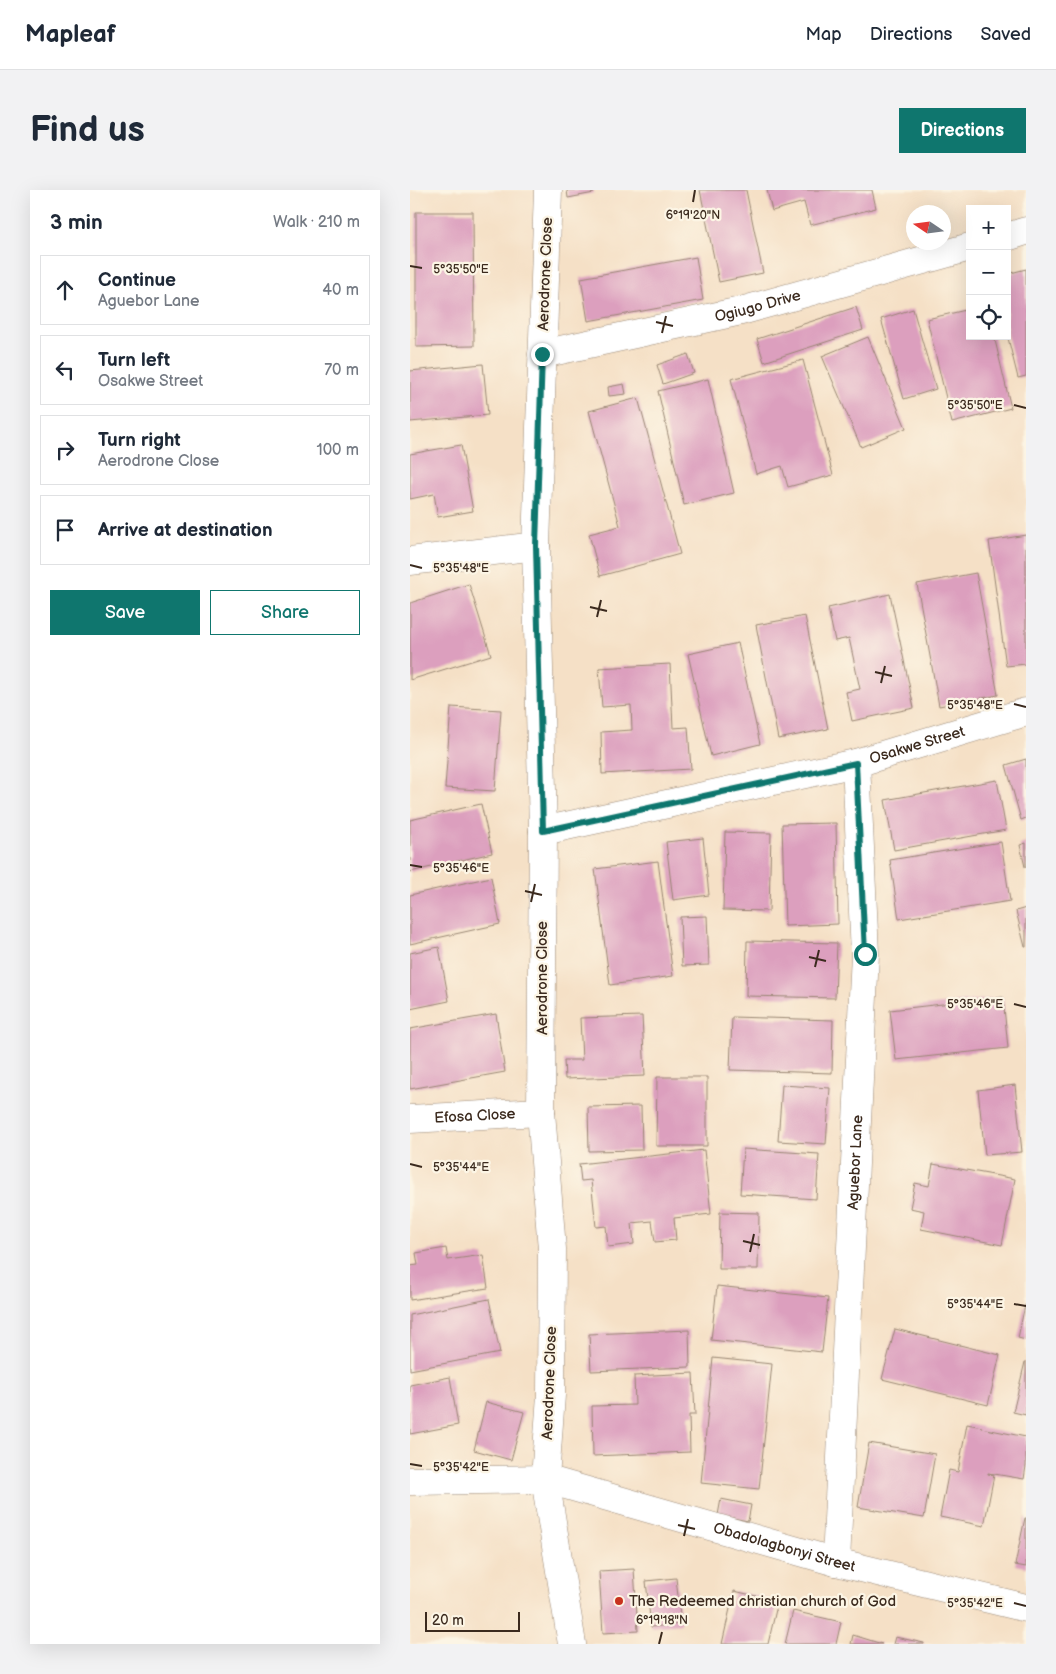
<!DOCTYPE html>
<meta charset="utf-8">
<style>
:root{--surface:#fff;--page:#f2f2f3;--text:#1f2937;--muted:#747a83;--line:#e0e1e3;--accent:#0f766e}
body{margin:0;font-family:"Balsamiq Sans",sans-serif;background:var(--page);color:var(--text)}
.controls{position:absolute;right:15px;top:15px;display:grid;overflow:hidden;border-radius:0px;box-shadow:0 5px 20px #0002}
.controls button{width:45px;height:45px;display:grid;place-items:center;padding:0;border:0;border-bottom:1px solid var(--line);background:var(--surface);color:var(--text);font:25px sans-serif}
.compass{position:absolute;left:496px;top:15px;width:45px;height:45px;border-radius:50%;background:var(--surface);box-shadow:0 5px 20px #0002;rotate:283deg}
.scale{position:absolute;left:15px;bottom:12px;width:95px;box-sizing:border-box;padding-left:5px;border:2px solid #3b2a1e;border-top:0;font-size:14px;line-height:18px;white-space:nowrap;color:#3b2a1e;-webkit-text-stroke:4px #fcf5e5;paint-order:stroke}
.stop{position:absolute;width:15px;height:15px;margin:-11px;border:4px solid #0f766e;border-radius:50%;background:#fff}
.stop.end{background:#0f766e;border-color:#fff;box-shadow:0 1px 5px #0008}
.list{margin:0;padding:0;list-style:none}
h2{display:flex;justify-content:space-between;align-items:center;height:65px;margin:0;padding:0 20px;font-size:21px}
h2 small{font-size:16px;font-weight:400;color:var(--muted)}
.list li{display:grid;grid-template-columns:32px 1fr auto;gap:15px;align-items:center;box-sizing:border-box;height:70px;margin:0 10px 10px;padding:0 10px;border:1px solid var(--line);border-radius:0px}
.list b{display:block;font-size:19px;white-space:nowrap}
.list p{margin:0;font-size:16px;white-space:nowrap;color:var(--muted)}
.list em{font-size:16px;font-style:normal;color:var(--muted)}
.actions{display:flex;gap:10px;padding:15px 20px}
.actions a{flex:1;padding:11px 0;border:1px solid var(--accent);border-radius:0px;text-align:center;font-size:18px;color:var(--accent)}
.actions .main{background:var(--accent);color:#fff}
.icon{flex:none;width:28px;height:28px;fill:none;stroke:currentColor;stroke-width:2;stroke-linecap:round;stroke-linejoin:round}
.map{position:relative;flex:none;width:616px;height:1454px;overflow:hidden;border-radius:0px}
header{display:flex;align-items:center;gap:30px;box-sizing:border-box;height:70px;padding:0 25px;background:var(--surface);border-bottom:1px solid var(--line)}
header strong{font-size:24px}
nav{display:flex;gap:28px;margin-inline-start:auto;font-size:18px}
.intro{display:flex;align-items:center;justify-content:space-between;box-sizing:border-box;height:120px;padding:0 30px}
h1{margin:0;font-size:35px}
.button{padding:12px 22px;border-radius:0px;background:var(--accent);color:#fff;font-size:18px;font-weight:700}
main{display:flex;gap:30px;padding:0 30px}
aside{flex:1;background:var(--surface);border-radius:0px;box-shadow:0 5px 20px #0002}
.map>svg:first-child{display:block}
.building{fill:#dc9fbe}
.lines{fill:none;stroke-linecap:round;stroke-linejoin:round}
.minor-casing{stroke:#988572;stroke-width:29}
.minor{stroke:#fff;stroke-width:28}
.route{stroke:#0f766e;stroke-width:6}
.ticks{fill:none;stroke:#3b2a1e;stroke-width:2}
.poi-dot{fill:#c8321e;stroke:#fcf5e5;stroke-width:2}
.labels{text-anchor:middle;stroke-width:4.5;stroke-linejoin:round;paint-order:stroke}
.street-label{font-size:15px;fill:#3b2a1e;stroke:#fcf5e5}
.poi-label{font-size:15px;fill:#3b2a1e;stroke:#fcf5e5;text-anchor:start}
.ticks-label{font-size:12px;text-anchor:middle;fill:#3b2a1e;stroke:#fcf5e5;stroke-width:4.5;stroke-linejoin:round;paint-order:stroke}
</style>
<header>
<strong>Mapleaf</strong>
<nav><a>Map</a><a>Directions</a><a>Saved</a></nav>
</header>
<div class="intro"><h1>Find us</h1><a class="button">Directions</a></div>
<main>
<aside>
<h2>3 min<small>Walk · 210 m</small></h2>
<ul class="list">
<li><svg class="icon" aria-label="ahead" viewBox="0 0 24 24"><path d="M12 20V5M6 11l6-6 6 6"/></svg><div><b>Continue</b><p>Aguebor Lane</p></div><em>40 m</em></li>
<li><svg class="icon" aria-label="left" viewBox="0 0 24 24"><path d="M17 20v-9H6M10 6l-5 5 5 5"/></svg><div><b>Turn left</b><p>Osakwe Street</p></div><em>70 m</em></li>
<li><svg class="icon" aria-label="right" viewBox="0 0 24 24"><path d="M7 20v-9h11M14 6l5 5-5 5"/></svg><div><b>Turn right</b><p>Aerodrone Close</p></div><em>100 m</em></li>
<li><svg class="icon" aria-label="arrive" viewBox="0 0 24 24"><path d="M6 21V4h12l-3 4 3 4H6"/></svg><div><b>Arrive at destination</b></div></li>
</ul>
<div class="actions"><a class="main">Save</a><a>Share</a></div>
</aside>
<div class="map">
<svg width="616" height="1454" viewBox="0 0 616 1454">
<rect width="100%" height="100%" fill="#fcf5e5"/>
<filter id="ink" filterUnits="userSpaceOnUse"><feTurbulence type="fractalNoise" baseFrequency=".02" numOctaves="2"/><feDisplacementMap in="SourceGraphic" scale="10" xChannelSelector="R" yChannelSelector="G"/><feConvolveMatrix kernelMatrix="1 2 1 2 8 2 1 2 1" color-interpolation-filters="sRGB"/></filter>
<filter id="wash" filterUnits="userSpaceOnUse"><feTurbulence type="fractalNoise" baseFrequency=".0096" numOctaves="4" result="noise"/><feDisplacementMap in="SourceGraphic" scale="20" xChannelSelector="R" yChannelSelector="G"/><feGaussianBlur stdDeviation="1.12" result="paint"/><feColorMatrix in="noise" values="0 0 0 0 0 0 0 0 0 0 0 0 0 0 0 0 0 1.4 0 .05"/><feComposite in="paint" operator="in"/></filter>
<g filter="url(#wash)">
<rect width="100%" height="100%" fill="#f5e0c6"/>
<g id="blocks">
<g class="building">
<path d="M 157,0 L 183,0 L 184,3 L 158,8 Z"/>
<path d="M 290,0 L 336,0 L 353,83 L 309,92 Z"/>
<path d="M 357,0 L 462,0 L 466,18 L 400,35 L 394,12 L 362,21 Z"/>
<path d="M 6,22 L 63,22 L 64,156 L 6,157 Z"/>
<path d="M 286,67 L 293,110 L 178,131 L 171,88 Z"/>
<path d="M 616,79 L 616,186 L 608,188 L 597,144 L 597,84 Z"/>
<path d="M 446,117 L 453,140 L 354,172 L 347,149 Z"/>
<path d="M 503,119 L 526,199 L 494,209 L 471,129 Z"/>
<path d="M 560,119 L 560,146 L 584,146 L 601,218 L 542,233 L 517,129 Z"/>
<path d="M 458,147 L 496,238 L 451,257 L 412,166 Z"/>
<path d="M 278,164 L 284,183 L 253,194 L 247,175 Z"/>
<path d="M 393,170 L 423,285 L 378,297 L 372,276 L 346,284 L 321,189 Z"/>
<path d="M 73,174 L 78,225 L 0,232 L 0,181 Z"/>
<path d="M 298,189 L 324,303 L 274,315 L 248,201 Z"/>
<path d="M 214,194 L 216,204 L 199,206 L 198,197 Z"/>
<path d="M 228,208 L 270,364 L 190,386 L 179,344 L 210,336 L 179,221 Z"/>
<path d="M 51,255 L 63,321 L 28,327 L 24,304 L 0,309 L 0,264 Z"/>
<path d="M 616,345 L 616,474 L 596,476 L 579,351 Z"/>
<path d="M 566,383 L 588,505 L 529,516 L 507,394 Z"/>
<path d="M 59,394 L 81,465 L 0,490 L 0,413 Z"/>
<path d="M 480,404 L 504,518 L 442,531 L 436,502 L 450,499 L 439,448 L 425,451 L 418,418 Z"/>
<path d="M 395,426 L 418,539 L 368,549 L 346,435 Z"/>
<path d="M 328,453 L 350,554 L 301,566 L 278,464 Z"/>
<path d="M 260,474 L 263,538 L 278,537 L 281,579 L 192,584 L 191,542 L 222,540 L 221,515 L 192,517 L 189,478 Z"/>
<path d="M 41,517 L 91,520 L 85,601 L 35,598 Z"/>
<path d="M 616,569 L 616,628 L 611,630 L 596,575 Z"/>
<path d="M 587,590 L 596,640 L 484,660 L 475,610 Z"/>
<path d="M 71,614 L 82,663 L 0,682 L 0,630 Z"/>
<path d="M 426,633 L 428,734 L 375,736 L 372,634 Z"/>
<path d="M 315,642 L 361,643 L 359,721 L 313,720 Z"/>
<path d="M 293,648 L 299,705 L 263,710 L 256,652 Z"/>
<path d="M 591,652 L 600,711 L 489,729 L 480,670 Z"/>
<path d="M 616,653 L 616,677 L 615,677 L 610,655 Z"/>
<path d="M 248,671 L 263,786 L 200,795 L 185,679 Z"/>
<path d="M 81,687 L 90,734 L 0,754 L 0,705 Z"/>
<path d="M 616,718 L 616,757 L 615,757 L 606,721 Z"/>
<path d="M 297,726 L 299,775 L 272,776 L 270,727 Z"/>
<path d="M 337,751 L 427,753 L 425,808 L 336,806 Z"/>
<path d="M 29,757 L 39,811 L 0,819 L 0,763 Z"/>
<path d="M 593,807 L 598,858 L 486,870 L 480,820 Z"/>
<path d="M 86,824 L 95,882 L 0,899 L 0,839 Z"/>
<path d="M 232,826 L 235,886 L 155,889 L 154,870 L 172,870 L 170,828 Z"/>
<path d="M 322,827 L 423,830 L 422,883 L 320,880 Z"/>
<path d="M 247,887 L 297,887 L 297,956 L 246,956 Z"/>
<path d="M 372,895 L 420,898 L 416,954 L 368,951 Z"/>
<path d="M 605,895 L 612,962 L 575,965 L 568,900 Z"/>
<path d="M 231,916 L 232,960 L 179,961 L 178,917 Z"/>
<path d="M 333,959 L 409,964 L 406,1009 L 330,1004 Z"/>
<path d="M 294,960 L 301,1024 L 264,1028 L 266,1050 L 245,1052 L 242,1031 L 222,1033 L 224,1054 L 198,1057 L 196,1036 L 186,1037 L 181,990 L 171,991 L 169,974 Z"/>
<path d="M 523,974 L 605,989 L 592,1055 L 511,1039 L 514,1021 L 500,1018 L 505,993 L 519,996 Z"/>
<path d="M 310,1022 L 349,1023 L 348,1079 L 309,1079 Z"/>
<path d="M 36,1058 L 38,1070 L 73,1065 L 78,1098 L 0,1110 L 0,1076 L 8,1075 L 6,1063 Z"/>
<path d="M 307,1096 L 418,1108 L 412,1162 L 301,1150 Z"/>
<path d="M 79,1109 L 90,1163 L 0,1180 L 0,1125 Z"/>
<path d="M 615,1115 L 616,1115 L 616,1150 L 608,1148 Z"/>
<path d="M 485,1139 L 590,1165 L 578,1215 L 472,1189 Z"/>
<path d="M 279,1140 L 280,1177 L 181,1181 L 179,1144 Z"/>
<path d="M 303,1168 L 362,1174 L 349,1299 L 291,1293 Z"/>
<path d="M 615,1172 L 616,1172 L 616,1225 L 603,1222 Z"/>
<path d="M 283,1183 L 285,1225 L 279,1225 L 280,1262 L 183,1266 L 182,1216 L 225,1215 L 224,1186 Z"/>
<path d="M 40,1187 L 48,1235 L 0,1244 L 0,1195 Z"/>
<path d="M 76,1212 L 114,1222 L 101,1270 L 64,1260 Z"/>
<path d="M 557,1234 L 572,1237 L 571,1238 L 616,1247 L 616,1276 L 614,1289 L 578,1283 L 578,1284 L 584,1285 L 574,1336 L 530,1327 L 539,1280 L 548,1282 Z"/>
<path d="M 459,1253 L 525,1264 L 514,1328 L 448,1317 Z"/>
<path d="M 311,1309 L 341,1315 L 338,1331 L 308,1325 Z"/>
<path d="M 615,1328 L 616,1328 L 616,1377 L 605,1375 Z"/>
<path d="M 224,1379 L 228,1441 L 193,1443 L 189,1381 Z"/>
<path d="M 266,1388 L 271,1434 L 241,1437 L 236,1391 Z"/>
<path d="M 324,1401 L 368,1411 L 358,1454 L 312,1454 Z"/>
<path d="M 383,1421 L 431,1432 L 426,1454 L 375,1454 Z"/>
<path d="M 443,1445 L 472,1454 L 441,1454 Z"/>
<path d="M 485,1447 L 514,1453 L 514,1454 L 483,1454 Z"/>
</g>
</g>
</g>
<g filter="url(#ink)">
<use href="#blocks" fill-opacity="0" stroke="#988572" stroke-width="1"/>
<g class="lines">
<defs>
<g id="minor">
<path d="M 138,0 L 126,356 L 133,641 L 131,922 L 142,1059 L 141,1205 L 135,1289 L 162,1454"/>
<path d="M 597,47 L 616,41"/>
<path id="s1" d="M 132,164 L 331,121 L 560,57"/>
<path d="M 0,371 L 126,356"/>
<path id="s2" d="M 133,641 L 446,573 L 616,522"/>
<path id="s3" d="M 0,929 L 131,922"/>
<path id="s4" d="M 0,1291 L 135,1289 L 426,1372 L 616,1418"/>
<path id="s5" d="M 426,1372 L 455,764 L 446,573"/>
</g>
</defs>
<use href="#minor" class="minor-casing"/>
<use href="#minor" class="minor"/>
</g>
</g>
<g class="lines" filter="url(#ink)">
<path class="route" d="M 132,164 L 126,356 L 133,641 L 446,573 L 455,764"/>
</g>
<path class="ticks" d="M 283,12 L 285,0M 0,76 L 12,78M 246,132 L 263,136M 252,143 L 256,126M 604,215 L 616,218M 0,375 L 12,378M 180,417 L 197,421M 187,427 L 191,410M 465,482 L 482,486M 471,493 L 475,476M 604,514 L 616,517M 0,675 L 12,677M 115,701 L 132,705M 121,712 L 125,694M 399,767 L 416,771M 405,777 L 409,760M 604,814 L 616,817M 0,974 L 12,977M 333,1051 L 350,1055M 340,1062 L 344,1044M 604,1114 L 616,1116M 0,1274 L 12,1276M 268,1335 L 285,1339M 274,1346 L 278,1329M 604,1413 L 616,1416M 249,1454 L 252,1442"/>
<circle class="poi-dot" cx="209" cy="1411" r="5"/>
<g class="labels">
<g class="street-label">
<text transform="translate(135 84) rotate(-88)" y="5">Aerodrone Close</text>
<text dy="5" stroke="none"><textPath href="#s1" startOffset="221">Ogiugo Drive</textPath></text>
<text dy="5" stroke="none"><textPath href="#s2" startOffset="384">Osakwe Street</textPath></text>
<text transform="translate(132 788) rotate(-90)" y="5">Aerodrone Close</text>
<text dy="5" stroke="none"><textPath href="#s3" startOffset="65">Efosa Close</textPath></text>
<text dy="5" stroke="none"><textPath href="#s5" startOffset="400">Aguebor Lane</textPath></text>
<text transform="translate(139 1193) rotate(-88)" y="5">Aerodrone Close</text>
<text dy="5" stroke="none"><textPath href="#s4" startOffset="384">Obadolagbonyi Street</textPath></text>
</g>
<g class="poi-label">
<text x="219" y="1416">The Redeemed christian church of God</text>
</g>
</g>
<g class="ticks-label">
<text x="283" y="29">6°19'20"N</text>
<text x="51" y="83">5°35'50"E</text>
<text x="565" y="219">5°35'50"E</text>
<text x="51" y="382">5°35'48"E</text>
<text x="565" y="519">5°35'48"E</text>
<text x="51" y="682">5°35'46"E</text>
<text x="565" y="818">5°35'46"E</text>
<text x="51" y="981">5°35'44"E</text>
<text x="565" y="1118">5°35'44"E</text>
<text x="51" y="1281">5°35'42"E</text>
<text x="565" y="1417">5°35'42"E</text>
<text x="252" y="1434">6°19'18"N</text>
</g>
</svg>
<div class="controls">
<button>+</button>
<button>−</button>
<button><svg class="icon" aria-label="locate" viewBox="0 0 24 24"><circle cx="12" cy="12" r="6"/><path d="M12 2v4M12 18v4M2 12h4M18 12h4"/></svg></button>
</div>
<svg class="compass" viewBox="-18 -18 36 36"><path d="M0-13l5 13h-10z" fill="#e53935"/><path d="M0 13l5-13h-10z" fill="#747a83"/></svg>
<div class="scale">20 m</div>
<div class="stop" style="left:455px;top:764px"></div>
<div class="stop end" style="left:132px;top:164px"></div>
</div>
</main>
